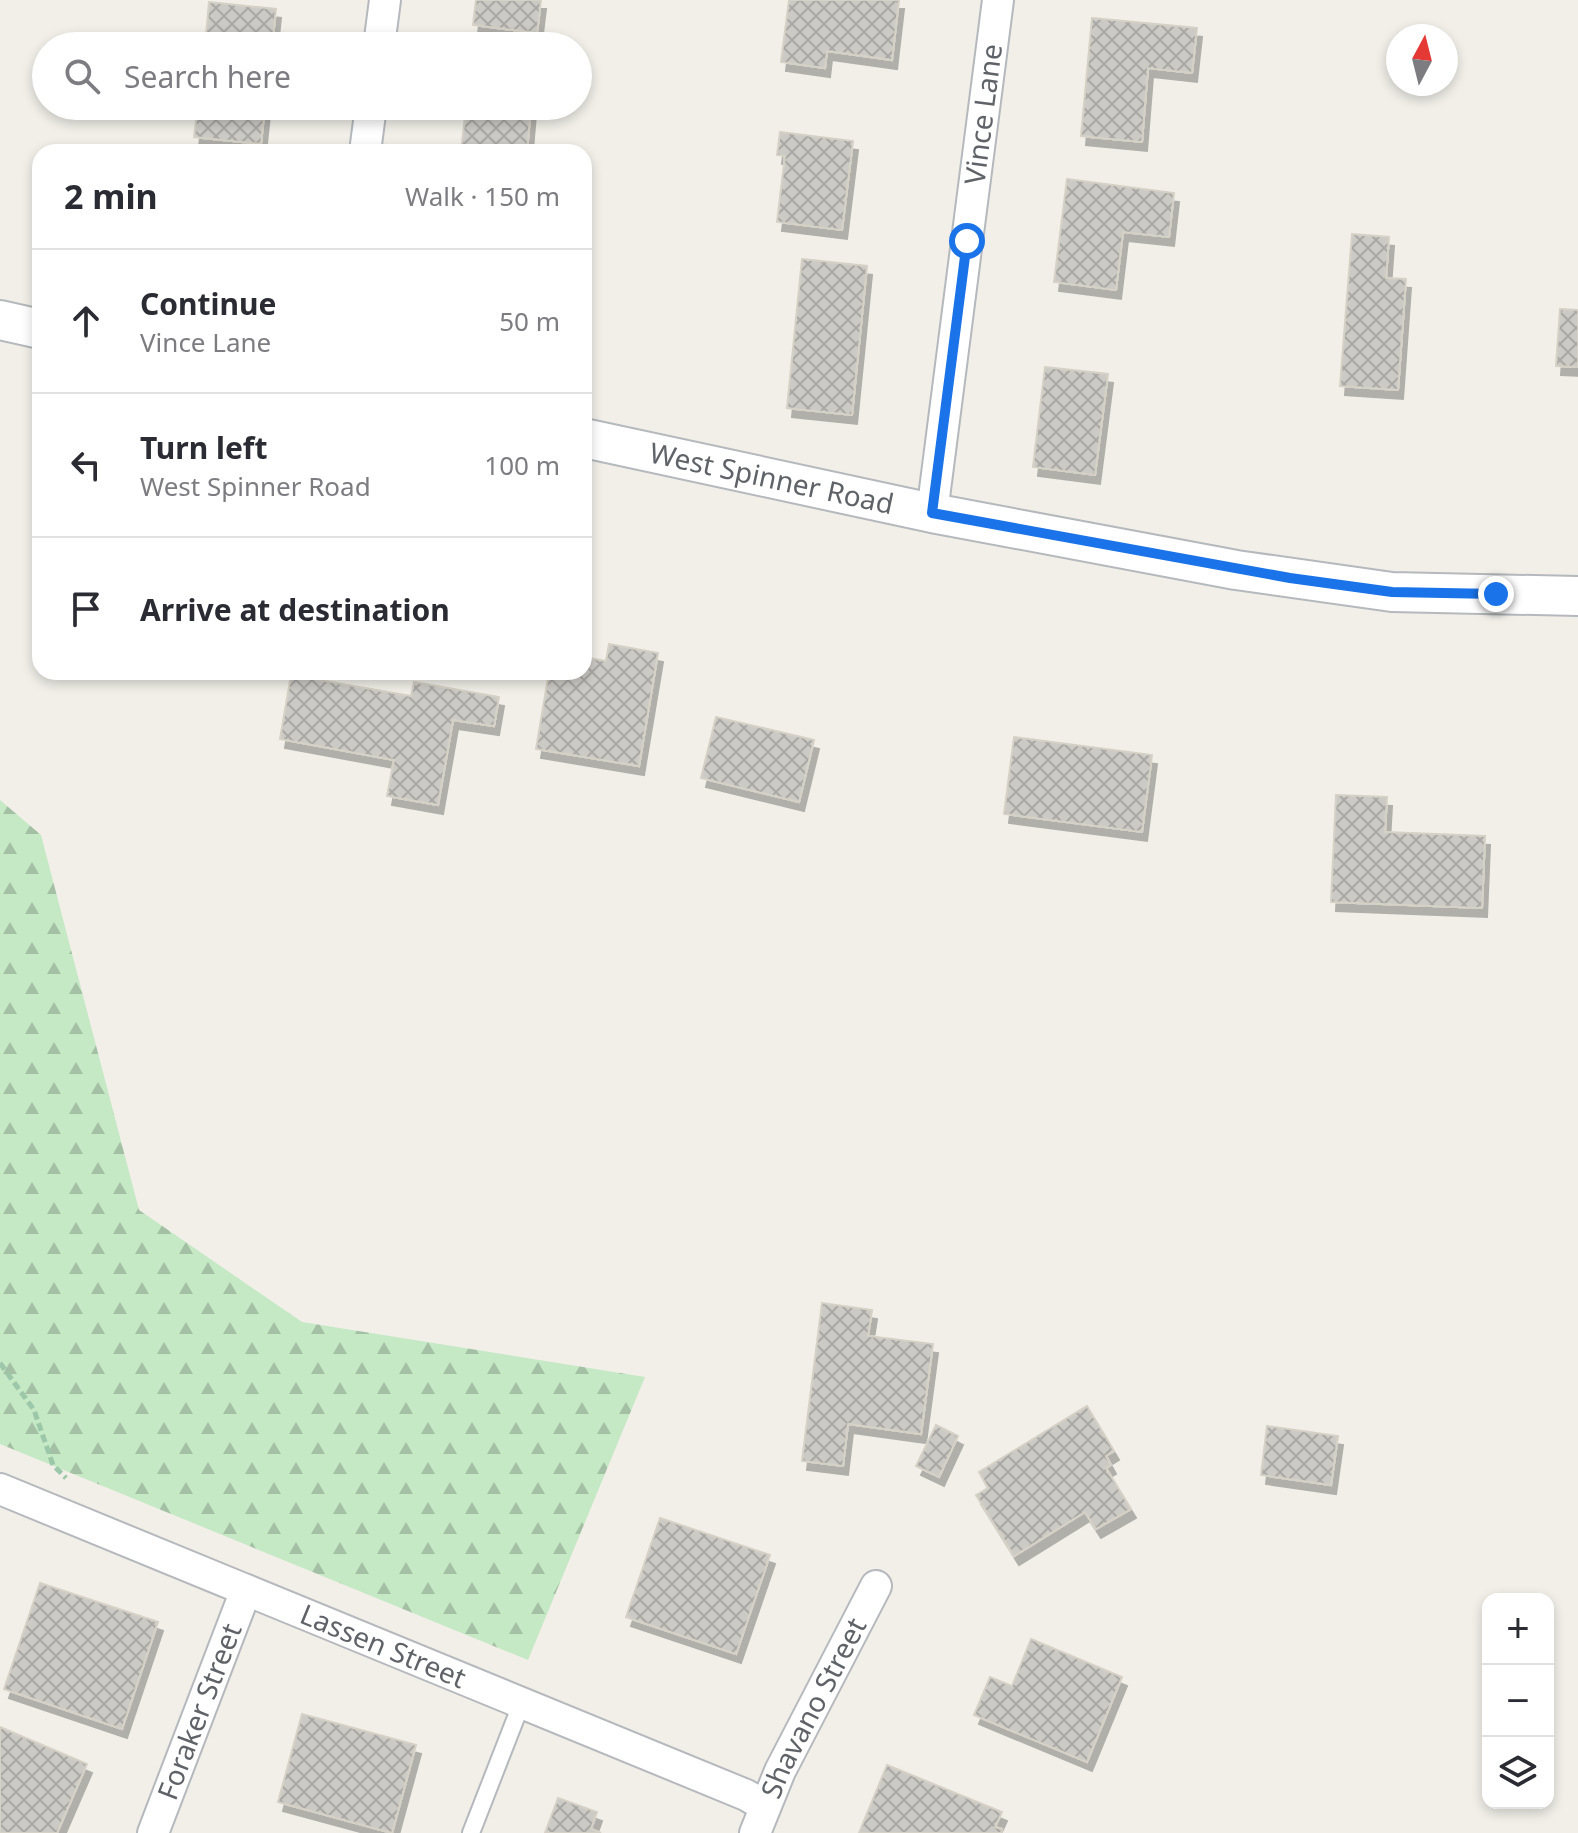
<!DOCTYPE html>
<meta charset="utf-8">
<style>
:root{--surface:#fff;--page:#f7f7f7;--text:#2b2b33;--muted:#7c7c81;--line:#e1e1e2}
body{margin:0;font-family:"Noto Sans",sans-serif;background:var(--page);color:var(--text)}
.controls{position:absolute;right:24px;bottom:24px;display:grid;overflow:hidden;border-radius:16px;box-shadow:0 4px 12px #0003}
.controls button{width:72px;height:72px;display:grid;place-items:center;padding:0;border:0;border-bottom:2px solid var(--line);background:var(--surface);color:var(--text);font:40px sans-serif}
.compass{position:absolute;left:1386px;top:24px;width:72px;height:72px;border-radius:50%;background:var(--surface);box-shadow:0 4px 12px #0003;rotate:7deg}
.stop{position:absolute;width:24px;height:24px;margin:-18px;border:6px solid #1a73e8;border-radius:50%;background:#fff}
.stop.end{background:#1a73e8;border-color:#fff;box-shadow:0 2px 8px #0008}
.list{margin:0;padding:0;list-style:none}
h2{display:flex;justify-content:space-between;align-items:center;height:104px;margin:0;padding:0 32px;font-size:34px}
h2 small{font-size:26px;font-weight:400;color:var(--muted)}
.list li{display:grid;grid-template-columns:52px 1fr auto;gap:24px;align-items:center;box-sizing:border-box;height:144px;padding:0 32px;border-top:2px solid var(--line)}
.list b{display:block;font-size:30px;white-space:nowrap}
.list p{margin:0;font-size:26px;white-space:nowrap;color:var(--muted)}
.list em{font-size:26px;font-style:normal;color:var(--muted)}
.icon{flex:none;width:44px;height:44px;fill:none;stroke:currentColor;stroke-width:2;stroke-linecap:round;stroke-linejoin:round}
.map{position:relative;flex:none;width:1578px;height:1833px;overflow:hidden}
.search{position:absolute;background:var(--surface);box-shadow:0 4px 12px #0003;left:32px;top:32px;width:560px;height:88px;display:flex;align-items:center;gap:20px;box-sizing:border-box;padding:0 28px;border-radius:44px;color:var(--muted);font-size:30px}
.panel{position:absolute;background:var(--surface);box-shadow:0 4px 12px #0003;left:32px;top:144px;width:560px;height:536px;border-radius:24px}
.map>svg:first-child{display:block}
.forest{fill:url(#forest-firs)}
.building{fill:url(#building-cross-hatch);stroke:#d6d1c6;stroke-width:2;filter:url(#shadow)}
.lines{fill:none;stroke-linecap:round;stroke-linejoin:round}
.service-casing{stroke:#b5b8bc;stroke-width:20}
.minor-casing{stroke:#b5b8bc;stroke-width:34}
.tertiary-casing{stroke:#b5b8bc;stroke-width:42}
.path{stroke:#9cc7a9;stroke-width:5;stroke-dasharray:8 4;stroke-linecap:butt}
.service{stroke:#fff;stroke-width:16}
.minor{stroke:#fff;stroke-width:30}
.tertiary{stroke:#fff;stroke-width:38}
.route{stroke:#1a73e8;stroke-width:10}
.labels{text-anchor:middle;stroke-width:8;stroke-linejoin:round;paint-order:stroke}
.street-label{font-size:28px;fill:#5f6368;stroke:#fff}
</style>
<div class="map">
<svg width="1578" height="1833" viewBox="0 0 1578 1833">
<defs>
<pattern id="forest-firs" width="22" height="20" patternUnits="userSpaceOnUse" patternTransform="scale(2)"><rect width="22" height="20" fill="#c5e8c5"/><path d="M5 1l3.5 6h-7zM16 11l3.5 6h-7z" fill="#a3c0a4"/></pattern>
<pattern id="building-cross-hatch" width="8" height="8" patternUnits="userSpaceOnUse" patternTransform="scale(2)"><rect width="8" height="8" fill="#cccac5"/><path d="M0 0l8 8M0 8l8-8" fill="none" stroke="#a9a8a4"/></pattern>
<filter id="shadow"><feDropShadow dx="5" dy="9" stdDeviation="0" flood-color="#0004"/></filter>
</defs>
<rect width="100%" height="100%" fill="#f1efe8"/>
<path class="forest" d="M 0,800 L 41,835 L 139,1210 L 302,1322 L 645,1377 L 528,1660 L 0,1444 Z"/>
<g class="building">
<path d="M 476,0 L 541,0 L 537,33 L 473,25 Z"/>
<path d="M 789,0 L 899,0 L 892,60 L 827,51 L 825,68 L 781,62 Z"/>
<path d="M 209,2 L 276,9 L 272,46 L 205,46 Z"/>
<path d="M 1092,18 L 1197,28 L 1192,73 L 1148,68 L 1142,142 L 1081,136 Z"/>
<path d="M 198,106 L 265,106 L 261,144 L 194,137 Z"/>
<path d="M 466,106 L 531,106 L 527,152 L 461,152 Z"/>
<path d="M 780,132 L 853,141 L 842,230 L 777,222 L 785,156 L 777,155 Z"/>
<path d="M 1067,179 L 1174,193 L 1169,237 L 1123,232 L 1116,290 L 1054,282 Z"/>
<path d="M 1352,234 L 1389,237 L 1386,278 L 1406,279 L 1398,390 L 1340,386 Z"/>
<path d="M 802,259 L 867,266 L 852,415 L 787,408 Z"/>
<path d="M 1560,309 L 1578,310 L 1578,367 L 1556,366 Z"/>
<path d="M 1045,367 L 1108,374 L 1095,475 L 1033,467 Z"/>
<path d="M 609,644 L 658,653 L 639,766 L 536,749 L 549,672 L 584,672 L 584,657 L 606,661 Z"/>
<path d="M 291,675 L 411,696 L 414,682 L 499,697 L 494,726 L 453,720 L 438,805 L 387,796 L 394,760 L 280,739 Z"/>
<path d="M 716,717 L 814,740 L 799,802 L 701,778 Z"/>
<path d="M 1014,737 L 1152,755 L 1142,832 L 1004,814 Z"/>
<path d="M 1336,795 L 1387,797 L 1385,832 L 1485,836 L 1482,908 L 1331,902 Z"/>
<path d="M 822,1303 L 872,1310 L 868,1336 L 933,1344 L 921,1434 L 848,1424 L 843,1466 L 802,1461 Z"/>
<path d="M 1087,1406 L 1114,1451 L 1106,1456 L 1111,1465 L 1106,1468 L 1131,1509 L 1096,1529 L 1085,1512 L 1014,1556 L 976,1495 L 988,1488 L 979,1472 Z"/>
<path d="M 936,1425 L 958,1436 L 939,1477 L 916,1466 Z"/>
<path d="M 1267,1426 L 1338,1436 L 1331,1485 L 1261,1475 Z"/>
<path d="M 660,1518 L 770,1555 L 736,1654 L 626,1617 Z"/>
<path d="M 40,1583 L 158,1622 L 122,1729 L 4,1689 Z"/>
<path d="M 1031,1639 L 1122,1677 L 1087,1762 L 974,1715 L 990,1677 L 1012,1686 Z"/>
<path d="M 302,1714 L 416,1745 L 392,1833 L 278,1802 Z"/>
<path d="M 0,1727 L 87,1764 L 57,1833 L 0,1833 Z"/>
<path d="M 887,1765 L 1002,1812 L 995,1827 L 1002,1829 L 1001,1833 L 859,1833 Z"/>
<path d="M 558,1798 L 597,1812 L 591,1829 L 601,1833 L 545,1833 Z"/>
</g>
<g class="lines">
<defs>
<path id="service" d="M 471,1833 L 522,1702"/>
<g id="minor">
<path d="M 379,46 L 385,0"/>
<path d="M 365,152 L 371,106"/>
<path id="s1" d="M 932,513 L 998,0"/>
<path id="s2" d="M 0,1489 L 746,1795 L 765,1806"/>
<path id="s3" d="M 153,1833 L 246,1590"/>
<path id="s4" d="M 755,1833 L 780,1771 L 876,1586"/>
</g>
<g id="tertiary">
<path d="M 0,320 L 40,329"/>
<path id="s5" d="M 584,438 L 932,513 L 1236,570 L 1392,592 L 1578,596"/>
</g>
</defs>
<use href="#service" class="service-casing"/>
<use href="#minor" class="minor-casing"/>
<use href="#tertiary" class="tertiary-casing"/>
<path class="path" d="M 0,1363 L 34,1410 L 53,1465 L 66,1478"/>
<use href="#service" class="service"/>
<use href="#minor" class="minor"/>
<use href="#tertiary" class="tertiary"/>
</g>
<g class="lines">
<path class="route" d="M 967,241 L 932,513 L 1290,578 L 1392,592 L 1496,594"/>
</g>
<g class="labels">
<g class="street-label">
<text dy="10" stroke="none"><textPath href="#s1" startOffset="402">Vince Lane</textPath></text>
<text dy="10" stroke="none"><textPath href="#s5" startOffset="192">West Spinner Road</textPath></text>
<text dy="10" stroke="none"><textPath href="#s2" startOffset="414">Lassen Street</textPath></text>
<text dy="10" stroke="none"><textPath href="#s4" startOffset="138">Shavano Street</textPath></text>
<text dy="10" stroke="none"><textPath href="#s3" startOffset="130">Foraker Street</textPath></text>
</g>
</g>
</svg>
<div class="controls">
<button>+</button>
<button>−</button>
<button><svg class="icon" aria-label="layers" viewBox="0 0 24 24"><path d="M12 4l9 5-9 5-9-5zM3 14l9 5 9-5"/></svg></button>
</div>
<svg class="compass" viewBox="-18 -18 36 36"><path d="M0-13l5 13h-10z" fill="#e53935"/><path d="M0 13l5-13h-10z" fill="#7c7c81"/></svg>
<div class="stop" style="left:967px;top:241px"></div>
<div class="stop end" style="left:1496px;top:594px"></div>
<div class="search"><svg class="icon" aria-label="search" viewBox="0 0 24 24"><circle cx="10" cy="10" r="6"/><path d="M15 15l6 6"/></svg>Search here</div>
<section class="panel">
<h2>2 min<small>Walk · 150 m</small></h2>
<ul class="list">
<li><svg class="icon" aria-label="ahead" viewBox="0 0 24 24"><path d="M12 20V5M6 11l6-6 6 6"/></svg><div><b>Continue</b><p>Vince Lane</p></div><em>50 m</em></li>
<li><svg class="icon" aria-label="left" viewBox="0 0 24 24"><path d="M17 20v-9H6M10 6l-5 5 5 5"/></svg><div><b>Turn left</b><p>West Spinner Road</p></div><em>100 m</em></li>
<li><svg class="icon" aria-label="arrive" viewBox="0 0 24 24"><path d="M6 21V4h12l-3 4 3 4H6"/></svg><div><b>Arrive at destination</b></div></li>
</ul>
</section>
</div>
